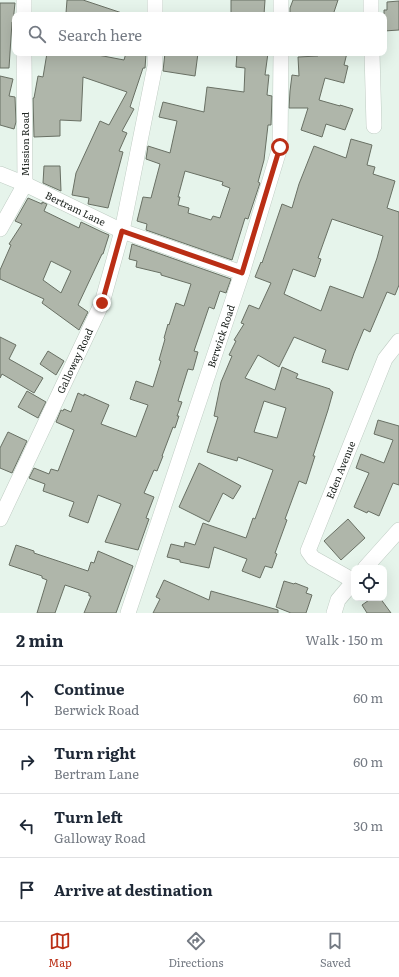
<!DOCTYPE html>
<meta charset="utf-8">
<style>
:root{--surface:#fff;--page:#f6f6f7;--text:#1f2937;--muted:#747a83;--line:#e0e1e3;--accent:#ba2e15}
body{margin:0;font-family:Literata,serif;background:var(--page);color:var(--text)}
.controls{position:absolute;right:12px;bottom:12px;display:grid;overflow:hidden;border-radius:8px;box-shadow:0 4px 16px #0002}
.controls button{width:36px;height:36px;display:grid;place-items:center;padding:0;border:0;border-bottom:1px solid var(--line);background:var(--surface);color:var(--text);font:20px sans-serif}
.stop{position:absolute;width:12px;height:12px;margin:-9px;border:3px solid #ba2e15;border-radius:50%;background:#fff}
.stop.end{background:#ba2e15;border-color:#fff;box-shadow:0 1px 4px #0008}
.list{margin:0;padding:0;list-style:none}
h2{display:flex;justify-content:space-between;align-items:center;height:52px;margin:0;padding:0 16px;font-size:17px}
h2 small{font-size:13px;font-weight:400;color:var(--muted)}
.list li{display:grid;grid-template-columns:26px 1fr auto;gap:12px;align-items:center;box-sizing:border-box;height:64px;padding:0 16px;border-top:1px solid var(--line)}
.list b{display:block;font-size:15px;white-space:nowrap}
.list p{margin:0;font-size:13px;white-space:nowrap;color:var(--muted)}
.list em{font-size:13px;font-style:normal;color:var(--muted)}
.icon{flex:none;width:22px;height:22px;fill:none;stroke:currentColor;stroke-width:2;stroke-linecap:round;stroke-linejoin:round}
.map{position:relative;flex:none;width:399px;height:613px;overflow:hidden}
.search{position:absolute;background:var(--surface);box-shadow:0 4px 16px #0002;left:12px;right:12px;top:12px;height:44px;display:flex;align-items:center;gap:10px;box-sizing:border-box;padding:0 14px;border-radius:8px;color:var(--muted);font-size:15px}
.sheet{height:308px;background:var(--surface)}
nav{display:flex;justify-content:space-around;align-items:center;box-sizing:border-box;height:56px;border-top:1px solid var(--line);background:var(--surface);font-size:11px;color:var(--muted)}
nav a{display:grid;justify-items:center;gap:2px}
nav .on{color:var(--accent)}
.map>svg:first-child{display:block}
.building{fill:#afb6aa;stroke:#697064;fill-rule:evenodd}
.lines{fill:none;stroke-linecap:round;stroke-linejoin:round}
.street-casing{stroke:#bfccc3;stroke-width:16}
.street{stroke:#fff;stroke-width:15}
.route{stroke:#ba2e15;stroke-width:5}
.labels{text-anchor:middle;stroke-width:4;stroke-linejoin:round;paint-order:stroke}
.street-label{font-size:10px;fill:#202622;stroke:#fff}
</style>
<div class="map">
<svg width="399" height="613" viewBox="0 0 399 613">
<rect width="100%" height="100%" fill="#e6f4eb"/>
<g class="building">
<path d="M 67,0 L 83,0 L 122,13 L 121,15 L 87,15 L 66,13 Z"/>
<path d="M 231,0 L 265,0 L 264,15 L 231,15 Z"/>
<path d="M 293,0 L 338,0 L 333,15 L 290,15 L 290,8 Z"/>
<path d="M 399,1 L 399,30 L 384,31 L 384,10 L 387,10 L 387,2 Z"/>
<path d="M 0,3 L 15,3 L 13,22 L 12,22 L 9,68 L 0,68 Z"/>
<path d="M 47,53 L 98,53 L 98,55 L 124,60 L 126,53 L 143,53 L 146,54 L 145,68 L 143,68 L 130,107 L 134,109 L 122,131 L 127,133 L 119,151 L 123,152 L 108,208 L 88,204 L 89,198 L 72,195 L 76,173 L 100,121 L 109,125 L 127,92 L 83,77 L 81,121 L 60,120 L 60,136 L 34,137 L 33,98 L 34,98 L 38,76 L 43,77 Z"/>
<path d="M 165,53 L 198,53 L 195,76 L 163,71 Z"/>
<path d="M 237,53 L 268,53 L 265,75 L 269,75 L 267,95 L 272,96 L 271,125 L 268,125 L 264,160 L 258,182 L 260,183 L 248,219 L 245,218 L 232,260 L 146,230 L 147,224 L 137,221 L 143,197 L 151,198 L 160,164 L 146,159 L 148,146 L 170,153 L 177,121 L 159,117 L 163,102 L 204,112 L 207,87 L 244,92 L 245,68 L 236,67 ZM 185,171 L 223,182 L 222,185 L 230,188 L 220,218 L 213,216 L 211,220 L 188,213 L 189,208 L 178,205 L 180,197 L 178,197 Z"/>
<path d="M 318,53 L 347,53 L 344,65 L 348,66 L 344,83 L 325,78 L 319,100 L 340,106 L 340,105 L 353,109 L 345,130 L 326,124 L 322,137 L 301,130 L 308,108 L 289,108 L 290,91 L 292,75 L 299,76 L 298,57 L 318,56 Z"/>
<path d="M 0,76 L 13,79 L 9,96 L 15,97 L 16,122 L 14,129 L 0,125 Z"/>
<path d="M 351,139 L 372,145 L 367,165 L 375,167 L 373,174 L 395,181 L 387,208 L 399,212 L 399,285 L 395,295 L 387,292 L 370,332 L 364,329 L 354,353 L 348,370 L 322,362 L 326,350 L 294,337 L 279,367 L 258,355 L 245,378 L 275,390 L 282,367 L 298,374 L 296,378 L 330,389 L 330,390 L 333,392 L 328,410 L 313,456 L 315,456 L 306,484 L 299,481 L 285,519 L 287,520 L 275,553 L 277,554 L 272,568 L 265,566 L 260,578 L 242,571 L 247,559 L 214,547 L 209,568 L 180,562 L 180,560 L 167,557 L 171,544 L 184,547 L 185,542 L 195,545 L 203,523 L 246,538 L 253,518 L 255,519 L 273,470 L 238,457 L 237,461 L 207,452 L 218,417 L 214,416 L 221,382 L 232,356 L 229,355 L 236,341 L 234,340 L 244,324 L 241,323 L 249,305 L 259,309 L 271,283 L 255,277 L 261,262 L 262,263 L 282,204 L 292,208 L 299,184 L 314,146 L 346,158 ZM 332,219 L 383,236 L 377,258 L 363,298 L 330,286 L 321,311 L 284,294 L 293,269 L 315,277 L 321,259 L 318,258 ZM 264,401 L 286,408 L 277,438 L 254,432 Z"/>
<path d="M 44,166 L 60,166 L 61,191 L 43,183 Z"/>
<path d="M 28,198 L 42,204 L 42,202 L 47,204 L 44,211 L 79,228 L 81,222 L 102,232 L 109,235 L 103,254 L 102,254 L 78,305 L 88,312 L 79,330 L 42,303 L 44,299 L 0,279 L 0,270 L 11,245 L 9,244 L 22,224 L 15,221 ZM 51,261 L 71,271 L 61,293 L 43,280 Z"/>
<path d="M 132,244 L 231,279 L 226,293 L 220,291 L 214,309 L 209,307 L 194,351 L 198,352 L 193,370 L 188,369 L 178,401 L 182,402 L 177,416 L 179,416 L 175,428 L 173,427 L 162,456 L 163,456 L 157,471 L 154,470 L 144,493 L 154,497 L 146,518 L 149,519 L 138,550 L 105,542 L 121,504 L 98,495 L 88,523 L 69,516 L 74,502 L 43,491 L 45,484 L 29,478 L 34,468 L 49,474 L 51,469 L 58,471 L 74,430 L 56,422 L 61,410 L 63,411 L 64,409 L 71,412 L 78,393 L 84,396 L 84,394 L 109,405 L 101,424 L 136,437 L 148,405 L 130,399 L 136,381 L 153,387 L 161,361 L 159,360 L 165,339 L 164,338 L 168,324 L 169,325 L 176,303 L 184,306 L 191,284 L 161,275 L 161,273 L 136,267 L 137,261 L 129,259 Z"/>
<path d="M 0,337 L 16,345 L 9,359 L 43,378 L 34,393 L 2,374 L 0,378 Z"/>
<path d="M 48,351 L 64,361 L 56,375 L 40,364 Z"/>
<path d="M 27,391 L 46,402 L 38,418 L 18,407 Z"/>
<path d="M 378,420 L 399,426 L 399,485 L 393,483 L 379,516 L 368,511 L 367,513 L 354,507 L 369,473 L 356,468 L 361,454 L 384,463 L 393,440 L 374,434 Z"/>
<path d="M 8,432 L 27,441 L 12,473 L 0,468 L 0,448 Z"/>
<path d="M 199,463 L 241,486 L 233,499 L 223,493 L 209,522 L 179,507 Z"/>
<path d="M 348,519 L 365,538 L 341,560 L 324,541 Z"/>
<path d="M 16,545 L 34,551 L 34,553 L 88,571 L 91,562 L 94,563 L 98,551 L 133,566 L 116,613 L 84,613 L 91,596 L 89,596 L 89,593 L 65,585 L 55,613 L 37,613 L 47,580 L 42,578 L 42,576 L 9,565 Z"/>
<path d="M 164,580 L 209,600 L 211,591 L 278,610 L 278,613 L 153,613 L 160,599 L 156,597 Z"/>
<path d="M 284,581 L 294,584 L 295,583 L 308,588 L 306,593 L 312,595 L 306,613 L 291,613 L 276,607 Z"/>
<path d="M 372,598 L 380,598 L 391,613 L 367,613 L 362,605 Z"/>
</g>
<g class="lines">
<defs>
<g id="street">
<path d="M 24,0 L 24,15"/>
<path d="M 155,0 L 155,15"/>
<path d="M 371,0 L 371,15"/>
<path d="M 281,15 L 281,0"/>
<path d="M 372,53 L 374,126"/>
<path id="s1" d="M 0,174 L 25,184 L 122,231 L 242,273"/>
<path d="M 0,229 L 25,184 L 24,53"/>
<path id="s2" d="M 0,519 L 102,303 L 122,231 L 155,66 L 155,53"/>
<path d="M 365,568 L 399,530"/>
<path id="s3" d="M 354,581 L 313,558 L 308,551 L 385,359 L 399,341"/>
<path id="s4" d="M 128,613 L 242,273 L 280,147 L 281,53"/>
<path d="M 334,613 L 338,600 L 354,581"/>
</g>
</defs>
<use href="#street" class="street-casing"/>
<use href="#street" class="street"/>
</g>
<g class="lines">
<path class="route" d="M 102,303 L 122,231 L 242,273 L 280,147"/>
</g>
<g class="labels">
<g class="street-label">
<text transform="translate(25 144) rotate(-90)" y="4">Mission Road</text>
<text dy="4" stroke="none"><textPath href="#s1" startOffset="83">Bertram Lane</textPath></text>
<text dy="4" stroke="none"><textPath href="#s4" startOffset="292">Berwick Road</textPath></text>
<text dy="4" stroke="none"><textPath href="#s2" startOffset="175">Galloway Road</textPath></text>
<text dy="4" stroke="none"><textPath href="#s3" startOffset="143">Eden Avenue</textPath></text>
</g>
</g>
</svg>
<div class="controls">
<button><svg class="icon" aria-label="locate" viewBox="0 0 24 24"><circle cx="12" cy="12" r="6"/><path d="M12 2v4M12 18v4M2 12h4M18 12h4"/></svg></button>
</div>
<div class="stop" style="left:280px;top:147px"></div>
<div class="stop end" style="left:102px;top:303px"></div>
<div class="search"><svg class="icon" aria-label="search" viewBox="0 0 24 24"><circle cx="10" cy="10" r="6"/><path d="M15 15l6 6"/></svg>Search here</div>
</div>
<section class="sheet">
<h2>2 min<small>Walk · 150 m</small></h2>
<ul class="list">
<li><svg class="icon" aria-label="ahead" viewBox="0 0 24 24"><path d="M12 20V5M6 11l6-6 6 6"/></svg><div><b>Continue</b><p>Berwick Road</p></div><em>60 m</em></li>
<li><svg class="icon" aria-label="right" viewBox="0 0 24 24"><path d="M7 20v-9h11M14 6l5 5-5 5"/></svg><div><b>Turn right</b><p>Bertram Lane</p></div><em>60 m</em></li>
<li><svg class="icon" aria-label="left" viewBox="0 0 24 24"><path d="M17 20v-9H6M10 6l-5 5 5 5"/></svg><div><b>Turn left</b><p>Galloway Road</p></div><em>30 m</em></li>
<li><svg class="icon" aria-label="arrive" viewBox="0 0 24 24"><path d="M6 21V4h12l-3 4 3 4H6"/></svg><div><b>Arrive at destination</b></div></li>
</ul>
</section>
<nav>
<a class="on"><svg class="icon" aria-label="map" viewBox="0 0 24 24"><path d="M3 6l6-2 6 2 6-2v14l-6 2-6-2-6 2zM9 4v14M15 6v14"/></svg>Map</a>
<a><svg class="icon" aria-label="directions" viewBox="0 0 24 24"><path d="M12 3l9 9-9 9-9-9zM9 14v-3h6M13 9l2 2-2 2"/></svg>Directions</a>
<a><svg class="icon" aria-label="saved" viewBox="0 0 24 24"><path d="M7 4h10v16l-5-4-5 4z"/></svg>Saved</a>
</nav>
